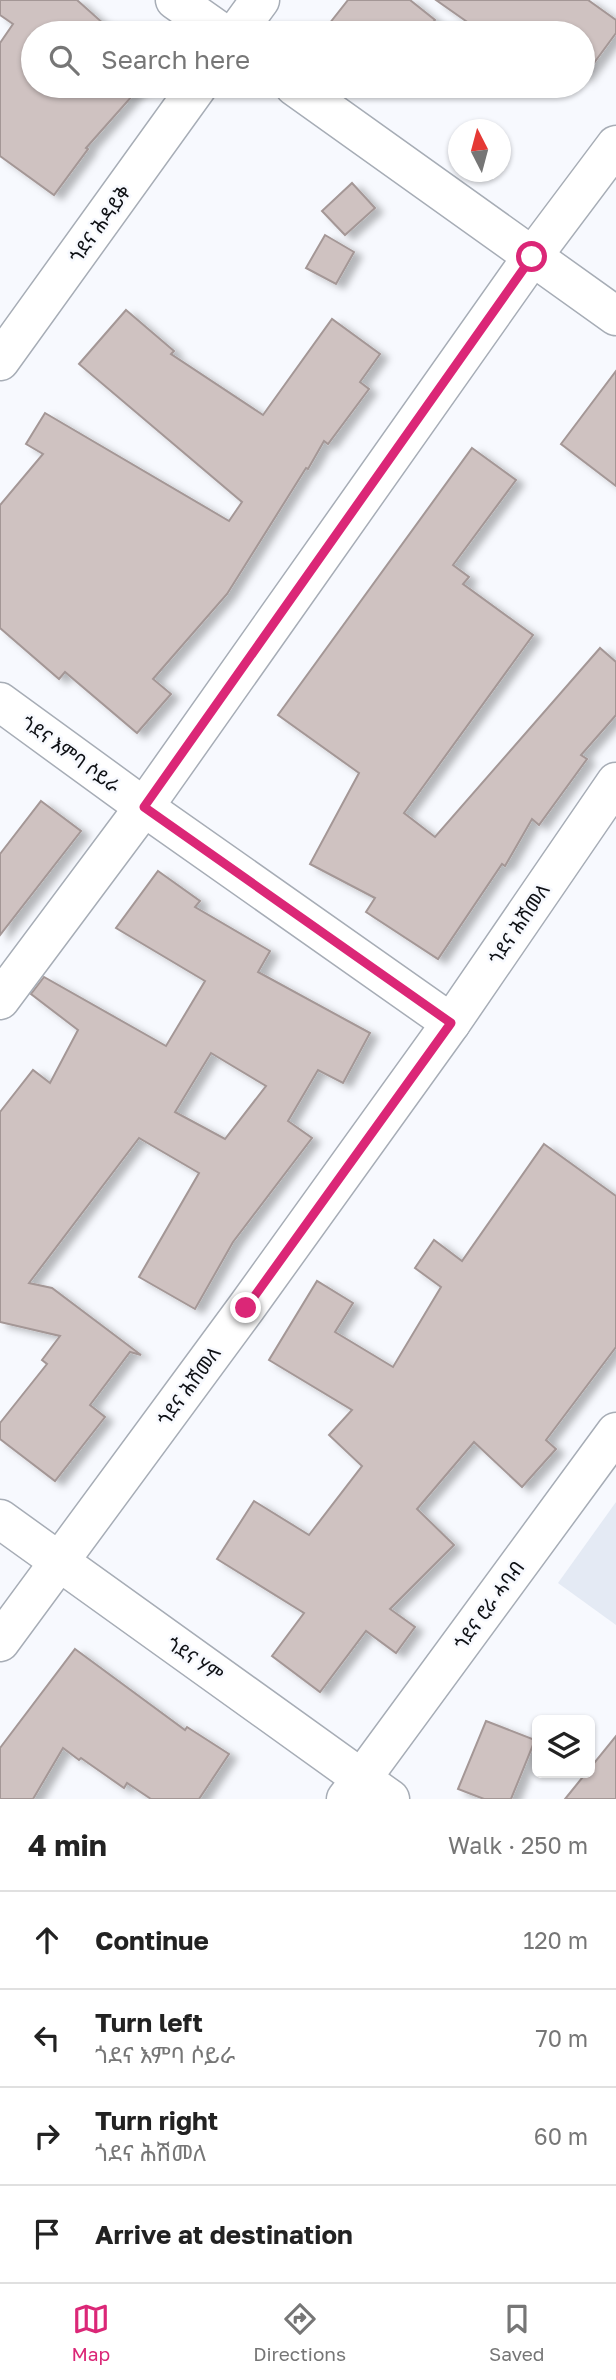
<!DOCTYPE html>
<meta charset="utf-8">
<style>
:root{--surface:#fff;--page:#f2f2f2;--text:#222;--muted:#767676;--line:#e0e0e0;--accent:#db2777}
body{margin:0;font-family:"Golos Text","Noto Sans Ethiopic",sans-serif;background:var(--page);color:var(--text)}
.controls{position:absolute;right:21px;bottom:21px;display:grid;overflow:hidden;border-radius:10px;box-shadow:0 2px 5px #0004}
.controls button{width:63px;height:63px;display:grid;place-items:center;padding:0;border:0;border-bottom:2px solid var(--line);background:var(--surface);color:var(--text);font:35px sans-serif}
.compass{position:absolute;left:448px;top:119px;width:63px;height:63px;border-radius:50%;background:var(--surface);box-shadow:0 2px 5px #0004;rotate:354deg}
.stop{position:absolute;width:21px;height:21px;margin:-16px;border:5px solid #db2777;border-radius:50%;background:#fff}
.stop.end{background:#db2777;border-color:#fff;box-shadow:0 2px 7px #0008}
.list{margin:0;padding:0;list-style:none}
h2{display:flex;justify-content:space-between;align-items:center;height:91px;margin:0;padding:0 28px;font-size:30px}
h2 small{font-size:23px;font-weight:400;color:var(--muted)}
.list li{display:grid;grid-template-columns:46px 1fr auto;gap:21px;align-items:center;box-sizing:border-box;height:98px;padding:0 28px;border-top:2px solid var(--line)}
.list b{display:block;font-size:26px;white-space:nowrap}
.list p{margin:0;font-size:23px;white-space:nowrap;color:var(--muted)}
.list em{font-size:23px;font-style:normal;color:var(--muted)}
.icon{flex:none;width:38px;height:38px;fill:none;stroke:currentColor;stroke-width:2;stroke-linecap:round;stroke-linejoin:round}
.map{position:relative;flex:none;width:616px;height:1799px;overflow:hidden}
.search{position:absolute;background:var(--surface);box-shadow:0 2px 5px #0004;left:21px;right:21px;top:21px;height:77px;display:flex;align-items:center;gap:18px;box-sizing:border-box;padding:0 24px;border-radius:38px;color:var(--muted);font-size:26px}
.sheet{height:483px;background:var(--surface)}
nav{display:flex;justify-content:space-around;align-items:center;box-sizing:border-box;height:98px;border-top:2px solid var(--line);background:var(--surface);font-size:19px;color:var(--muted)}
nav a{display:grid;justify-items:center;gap:4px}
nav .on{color:var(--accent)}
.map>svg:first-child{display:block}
.built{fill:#e4eaf4}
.building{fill:#cfc2c1;stroke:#a49796;stroke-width:2;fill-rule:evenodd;filter:url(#shadow)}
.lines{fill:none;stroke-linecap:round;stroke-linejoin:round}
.street-casing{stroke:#a7adb6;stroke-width:41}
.secondary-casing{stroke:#a7adb6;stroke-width:41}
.street{stroke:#fff;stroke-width:38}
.secondary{stroke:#fff;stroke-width:38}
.route{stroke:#db2777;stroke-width:9}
.labels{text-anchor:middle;stroke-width:5;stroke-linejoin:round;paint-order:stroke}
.street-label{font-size:19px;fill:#0e1014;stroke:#f7f9fe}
</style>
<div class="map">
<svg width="616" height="1799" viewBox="0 0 616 1799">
<defs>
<filter id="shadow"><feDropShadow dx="8" dy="4.5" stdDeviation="3.5" flood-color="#0004"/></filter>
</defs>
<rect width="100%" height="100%" fill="#f7f9fe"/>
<path class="built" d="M 616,1502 L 616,1625 L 558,1583 Z"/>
<g class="building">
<path d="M 0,0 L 77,0 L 114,33 L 33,33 L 33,86 L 141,86 L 86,148 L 88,149 L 54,195 L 0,156 L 0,43 L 13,24 L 0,15 Z"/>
<path d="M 348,0 L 410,0 L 435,20 L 424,33 L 322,33 Z"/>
<path d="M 436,0 L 588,0 L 616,20 L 616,33 L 583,78 L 583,33 L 483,33 Z"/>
<path d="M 352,183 L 375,208 L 345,235 L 322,211 Z"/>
<path d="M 325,235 L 354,252 L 336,284 L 306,268 Z"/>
<path d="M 126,310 L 174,351 L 171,354 L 263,415 L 332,319 L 380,354 L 360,382 L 369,389 L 328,444 L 324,441 L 308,469 L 306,468 L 227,594 L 153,679 L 171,694 L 137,733 L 65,672 L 59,679 L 0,628 L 0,505 L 43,454 L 26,444 L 45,413 L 229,521 L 242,502 L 79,364 Z"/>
<path d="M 616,371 L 616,486 L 561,444 Z"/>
<path d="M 472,448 L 516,480 L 453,565 L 469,577 L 463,584 L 533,635 L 404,813 L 435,837 L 600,648 L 616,662 L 616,715 L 581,755 L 587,759 L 539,825 L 532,819 L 505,866 L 502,864 L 438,959 L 366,912 L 375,898 L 310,864 L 359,773 L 278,715 Z"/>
<path d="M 41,801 L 81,831 L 0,935 L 0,854 Z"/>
<path d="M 158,871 L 200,901 L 195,907 L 270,951 L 258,972 L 370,1033 L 343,1083 L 318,1070 L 288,1121 L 312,1138 L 233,1242 L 195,1309 L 139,1277 L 199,1173 L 139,1138 L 29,1283 L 52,1288 L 141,1355 L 130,1352 L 90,1405 L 105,1417 L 55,1481 L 0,1439 L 0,1423 L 47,1364 L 42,1360 L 60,1336 L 0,1322 L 0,1112 L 33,1070 L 50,1083 L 78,1030 L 31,994 L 44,977 L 166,1046 L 205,981 L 116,928 ZM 211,1053 L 266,1086 L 225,1139 L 175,1112 Z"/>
<path d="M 544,1144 L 616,1196 L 616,1347 L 546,1440 L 556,1449 L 522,1487 L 474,1442 L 417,1509 L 454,1545 L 390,1609 L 415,1627 L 396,1653 L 366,1631 L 320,1692 L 272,1656 L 304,1613 L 217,1559 L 254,1501 L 309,1535 L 362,1466 L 329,1435 L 352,1410 L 269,1360 L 317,1281 L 353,1303 L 335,1332 L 393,1367 L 441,1287 L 415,1268 L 434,1240 L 462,1261 Z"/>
<path d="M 75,1649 L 185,1730 L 187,1727 L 229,1754 L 199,1799 L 151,1799 L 127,1783 L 124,1788 L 81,1758 L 79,1760 L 63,1748 L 33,1799 L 0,1799 L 0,1748 Z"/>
<path d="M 486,1721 L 535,1740 L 511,1799 L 484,1799 L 458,1789 Z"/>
<path d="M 616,1736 L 616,1799 L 565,1799 L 586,1773 L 590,1773 L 590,1768 Z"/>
</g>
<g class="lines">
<defs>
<g id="street">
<path d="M 175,0 L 222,33"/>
<path d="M 236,33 L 260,0"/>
<path d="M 294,86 L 616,316"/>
<path d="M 0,361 L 198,86"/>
<path d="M 0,702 L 144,807 L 451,1023"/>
<path d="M 0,1000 L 144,807 L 532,257 L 616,145"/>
<path d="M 0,1642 L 246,1308 L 451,1023 L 616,782"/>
<path d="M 346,1799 L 362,1778"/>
</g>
<g id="secondary">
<path d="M 0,1519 L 390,1799"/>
<path d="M 362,1778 L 616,1432"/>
</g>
</defs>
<use href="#street" class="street-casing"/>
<use href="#secondary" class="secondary-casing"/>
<use href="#street" class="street"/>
<use href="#secondary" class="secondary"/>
</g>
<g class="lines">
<path class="route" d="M 246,1308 L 451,1023 L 144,807 L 532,257"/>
</g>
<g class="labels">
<g class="street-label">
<text transform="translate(100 224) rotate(-54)" y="7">ጎደና ሕዳይቅ</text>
<text transform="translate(71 754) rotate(36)" y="7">ጎደና እምባ ሶይራ</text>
<text transform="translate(519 924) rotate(-56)" y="7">ጎደና ሕሽመለ</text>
<text transform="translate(189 1386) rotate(-54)" y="7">ጎደና ሕሽመለ</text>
<text transform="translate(489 1605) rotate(-54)" y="7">ጎደና ሮራ ሓባብ</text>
<text transform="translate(195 1659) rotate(35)" y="7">ጎደና ሃም</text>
</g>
</g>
</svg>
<div class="controls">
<button><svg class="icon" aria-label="layers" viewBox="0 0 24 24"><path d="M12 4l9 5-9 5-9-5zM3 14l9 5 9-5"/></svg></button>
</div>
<svg class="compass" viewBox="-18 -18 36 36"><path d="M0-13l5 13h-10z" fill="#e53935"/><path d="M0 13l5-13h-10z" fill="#767676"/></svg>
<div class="stop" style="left:532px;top:257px"></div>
<div class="stop end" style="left:246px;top:1308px"></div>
<div class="search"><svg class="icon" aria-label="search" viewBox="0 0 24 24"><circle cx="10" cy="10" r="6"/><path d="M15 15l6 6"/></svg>Search here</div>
</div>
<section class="sheet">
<h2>4 min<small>Walk · 250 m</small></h2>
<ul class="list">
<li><svg class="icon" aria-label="ahead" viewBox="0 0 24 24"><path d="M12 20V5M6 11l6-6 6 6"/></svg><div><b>Continue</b></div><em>120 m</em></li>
<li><svg class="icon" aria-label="left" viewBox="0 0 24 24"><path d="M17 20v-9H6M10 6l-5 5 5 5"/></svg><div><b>Turn left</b><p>ጎደና እምባ ሶይራ</p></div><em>70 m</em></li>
<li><svg class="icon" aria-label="right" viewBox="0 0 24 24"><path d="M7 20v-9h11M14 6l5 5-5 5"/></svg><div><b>Turn right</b><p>ጎደና ሕሽመለ</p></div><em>60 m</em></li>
<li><svg class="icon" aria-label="arrive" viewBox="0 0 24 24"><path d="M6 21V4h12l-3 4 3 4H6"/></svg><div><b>Arrive at destination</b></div></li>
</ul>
</section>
<nav>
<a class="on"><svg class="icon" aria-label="map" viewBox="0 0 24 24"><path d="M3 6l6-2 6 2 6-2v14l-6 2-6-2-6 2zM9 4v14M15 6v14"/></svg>Map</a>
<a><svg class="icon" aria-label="directions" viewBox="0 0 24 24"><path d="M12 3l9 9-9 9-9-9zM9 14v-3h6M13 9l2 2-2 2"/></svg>Directions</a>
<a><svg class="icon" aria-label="saved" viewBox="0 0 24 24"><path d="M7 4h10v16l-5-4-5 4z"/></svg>Saved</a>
</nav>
